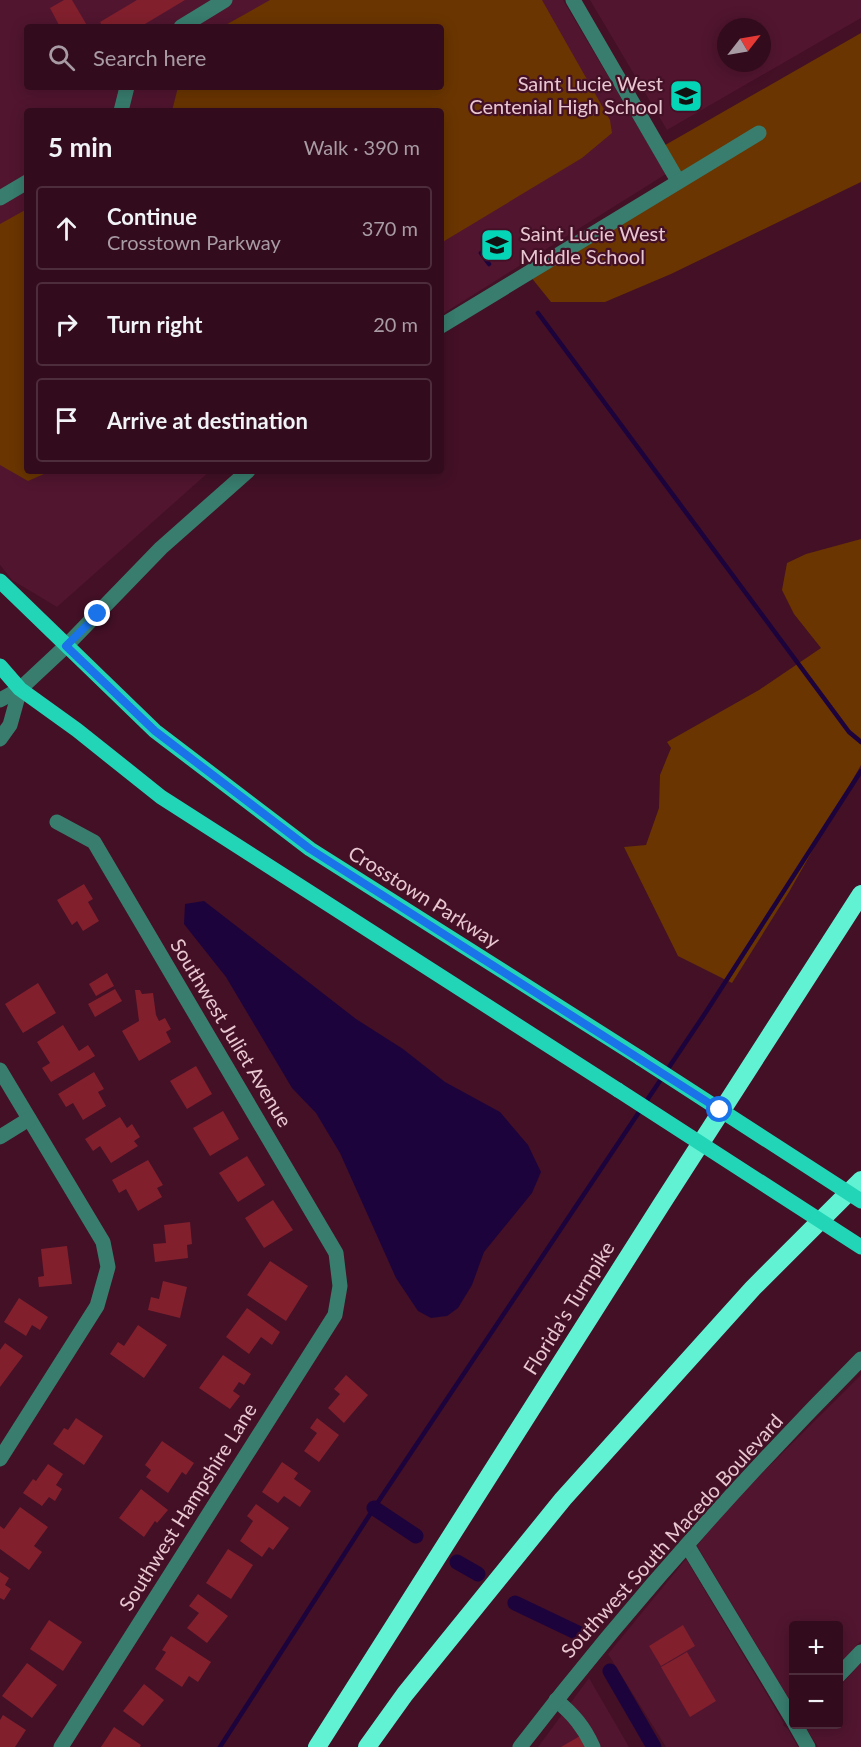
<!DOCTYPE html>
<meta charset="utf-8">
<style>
:root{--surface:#320c1c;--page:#3a1525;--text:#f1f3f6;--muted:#a89ba3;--line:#4d2c3b}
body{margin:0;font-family:Lato,sans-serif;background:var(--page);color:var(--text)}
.controls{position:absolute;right:18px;bottom:18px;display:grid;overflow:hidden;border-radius:6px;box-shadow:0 3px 15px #0003}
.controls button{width:54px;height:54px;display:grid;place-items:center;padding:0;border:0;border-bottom:2px solid var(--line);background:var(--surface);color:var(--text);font:30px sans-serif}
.compass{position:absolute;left:717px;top:18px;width:54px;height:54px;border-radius:50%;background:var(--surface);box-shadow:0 3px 15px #0003;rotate:59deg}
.stop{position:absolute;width:18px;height:18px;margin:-14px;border:4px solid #1a73e8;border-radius:50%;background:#fff}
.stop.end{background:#1a73e8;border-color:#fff;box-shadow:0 2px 6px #0008}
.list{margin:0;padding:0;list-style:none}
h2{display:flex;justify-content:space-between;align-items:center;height:78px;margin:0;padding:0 24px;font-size:26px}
h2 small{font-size:20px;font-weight:400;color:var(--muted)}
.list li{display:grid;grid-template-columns:39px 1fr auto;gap:18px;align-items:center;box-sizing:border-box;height:84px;margin:0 12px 12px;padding:0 12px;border:2px solid var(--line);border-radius:6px}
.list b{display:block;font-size:22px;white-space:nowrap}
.list p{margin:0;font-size:20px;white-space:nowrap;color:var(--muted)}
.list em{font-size:20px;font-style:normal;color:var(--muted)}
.icon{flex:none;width:33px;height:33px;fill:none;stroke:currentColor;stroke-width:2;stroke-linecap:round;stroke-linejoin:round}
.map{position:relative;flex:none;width:861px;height:1747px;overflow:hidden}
.search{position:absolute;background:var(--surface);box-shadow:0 3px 15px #0003;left:24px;top:24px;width:420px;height:66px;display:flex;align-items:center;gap:15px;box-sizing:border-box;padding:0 21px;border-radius:6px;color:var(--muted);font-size:22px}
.panel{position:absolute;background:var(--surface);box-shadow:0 3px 15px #0003;left:24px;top:108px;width:420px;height:366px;border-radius:6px}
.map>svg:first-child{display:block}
.built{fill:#51152f;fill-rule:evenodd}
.green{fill:#6a3500}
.water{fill:#1d033c}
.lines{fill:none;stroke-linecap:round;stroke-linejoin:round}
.stream{stroke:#1d033c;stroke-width:4.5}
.canal{stroke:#1d033c;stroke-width:15}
.building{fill:#811f2d}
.minor{stroke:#387d6e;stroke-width:15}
.major{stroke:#22d5b7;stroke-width:15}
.highway{stroke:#61f2d4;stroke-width:18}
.major-bridge{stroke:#22d5b7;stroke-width:15}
.route{stroke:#1a73e8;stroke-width:8}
.labels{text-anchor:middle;stroke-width:4.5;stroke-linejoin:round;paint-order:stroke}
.poi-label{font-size:20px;fill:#e9c7d1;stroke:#431026;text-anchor:end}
.street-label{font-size:20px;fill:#e9c7d1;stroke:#431026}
</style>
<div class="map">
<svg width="861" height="1747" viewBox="0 0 861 1747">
<rect width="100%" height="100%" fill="#431026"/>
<g class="built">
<path d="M 0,0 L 563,0 L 666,174 L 441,315 L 441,111 L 27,111 L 27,471 L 210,471 L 57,607 L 12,580 L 0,565 ZM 27,27 L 441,27 L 441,87 L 27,87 Z"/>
<path d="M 590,0 L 861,0 L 861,18 L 667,130 ZM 726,27 L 762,27 L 762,63 L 726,63 Z"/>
<path d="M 861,1375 L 861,1641 L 839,1665 L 838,1626 L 794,1626 L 793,1706 L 697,1546 L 731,1504 Z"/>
<path d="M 686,1559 L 784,1723 L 783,1725 L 788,1729 L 798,1747 L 666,1747 L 608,1654 Z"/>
<path d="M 861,1663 L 861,1747 L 818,1747 L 804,1725 L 838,1724 L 839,1687 Z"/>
<path d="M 589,1678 L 629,1747 L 538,1747 Z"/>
</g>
<g class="green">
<path d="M 270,0 L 542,0 L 610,120 L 612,133 L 582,158 L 441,243 L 441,111 L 172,111 L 178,87 L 441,87 L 441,27 L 222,27 Z"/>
<path d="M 861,33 L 861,182 L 671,274 L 605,302 L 551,302 L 526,271 L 672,179 L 660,148 Z"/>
<path d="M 27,209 L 27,471 L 51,471 L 28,481 L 0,465 L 0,224 Z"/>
<path d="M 861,539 L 861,765 L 789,892 L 732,983 L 678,956 L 624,847 L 646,845 L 659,808 L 660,775 L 671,748 L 667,742 L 759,690 L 821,648 L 794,614 L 782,590 L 787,563 L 806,554 Z"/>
</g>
<path class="water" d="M 204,901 L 356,1019 L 403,1049 L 445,1082 L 500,1112 L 528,1145 L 541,1172 L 532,1193 L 484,1252 L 472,1285 L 458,1308 L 447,1316 L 431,1318 L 418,1311 L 396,1278 L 340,1153 L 316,1113 L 292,1088 L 226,977 L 184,924 L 185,904 Z"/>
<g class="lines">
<g class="stream">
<path d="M 481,253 L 489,264"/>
<path d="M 538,313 L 849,732 L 861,742"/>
<path d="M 220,1747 L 374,1508 L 706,1012 L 861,771"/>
</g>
<g class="canal">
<path d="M 374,1508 L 416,1536"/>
<path d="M 457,1562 L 478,1574"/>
<path d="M 515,1603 L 580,1634"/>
<path d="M 610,1671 L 654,1747"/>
</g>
</g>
<g class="building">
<path d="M 64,0 L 72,0 L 88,27 L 60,27 L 50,8 Z"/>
<path d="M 137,0 L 185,0 L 140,27 L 103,27 L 100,22 Z"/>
<path d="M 84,884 L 93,899 L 88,902 L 99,921 L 83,931 L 77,921 L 72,925 L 57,900 Z"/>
<path d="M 107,973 L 114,986 L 96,996 L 89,984 Z"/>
<path d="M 38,983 L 56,1013 L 23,1033 L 5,1004 Z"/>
<path d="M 115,989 L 122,1001 L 95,1017 L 88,1004 Z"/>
<path d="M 135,990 L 140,990 L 142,994 L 153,993 L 156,1015 L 159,1021 L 165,1018 L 171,1029 L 166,1032 L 171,1042 L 139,1061 L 122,1031 L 139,1021 Z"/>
<path d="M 63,1025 L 79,1051 L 88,1045 L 95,1056 L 51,1082 L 42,1068 L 50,1063 L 37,1042 Z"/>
<path d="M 196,1066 L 212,1094 L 187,1109 L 170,1081 Z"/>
<path d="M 94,1072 L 104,1089 L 98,1092 L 106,1106 L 83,1120 L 73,1103 L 66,1107 L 58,1094 Z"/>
<path d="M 223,1111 L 239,1139 L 210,1156 L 193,1128 Z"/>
<path d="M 120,1117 L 127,1128 L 132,1124 L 140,1137 L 134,1141 L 138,1146 L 111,1163 L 100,1146 L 93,1151 L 85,1139 Z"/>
<path d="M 247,1156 L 265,1185 L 238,1202 L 219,1173 Z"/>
<path d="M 148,1160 L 163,1185 L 157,1188 L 162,1197 L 138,1211 L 126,1189 L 119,1193 L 112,1180 Z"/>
<path d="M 273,1200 L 293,1230 L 264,1248 L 245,1218 Z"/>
<path d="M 190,1222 L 192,1244 L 187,1245 L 188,1258 L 155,1262 L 153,1244 L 166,1243 L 164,1225 Z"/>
<path d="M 67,1246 L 72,1284 L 39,1287 L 38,1277 L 44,1276 L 41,1249 Z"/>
<path d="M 270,1261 L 308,1286 L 286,1321 L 247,1295 Z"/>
<path d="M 163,1281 L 187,1287 L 180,1318 L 148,1310 L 151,1297 L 159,1299 Z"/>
<path d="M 19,1298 L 48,1317 L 40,1330 L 32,1325 L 26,1336 L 4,1322 Z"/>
<path d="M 247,1308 L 280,1332 L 272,1345 L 261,1337 L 249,1354 L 226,1337 Z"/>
<path d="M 138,1325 L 167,1345 L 144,1378 L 110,1354 L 118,1342 L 124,1346 Z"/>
<path d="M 5,1343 L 23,1356 L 0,1387 L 0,1350 Z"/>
<path d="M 223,1355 L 251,1374 L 244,1385 L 239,1382 L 233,1391 L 240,1396 L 230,1409 L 199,1388 Z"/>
<path d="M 346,1375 L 368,1395 L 344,1423 L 328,1408 L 340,1394 L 334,1389 Z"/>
<path d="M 76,1418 L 103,1436 L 84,1465 L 53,1444 L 64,1428 L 68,1430 Z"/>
<path d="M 317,1418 L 339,1435 L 319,1462 L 304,1451 L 317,1433 L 310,1428 Z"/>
<path d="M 162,1441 L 194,1463 L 186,1475 L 182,1472 L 168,1493 L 146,1477 L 151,1470 L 145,1465 Z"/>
<path d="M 282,1462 L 298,1473 L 294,1479 L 311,1491 L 300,1507 L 284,1496 L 278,1503 L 262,1492 Z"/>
<path d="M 48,1464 L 63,1474 L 56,1485 L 62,1489 L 55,1501 L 49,1497 L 42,1506 L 23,1493 L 33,1479 L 36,1481 Z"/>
<path d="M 141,1489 L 168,1510 L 157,1523 L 155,1521 L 144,1537 L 119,1518 Z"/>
<path d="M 256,1504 L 289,1528 L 273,1550 L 269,1547 L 262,1557 L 240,1541 L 253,1521 L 247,1516 Z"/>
<path d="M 20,1507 L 48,1527 L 34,1546 L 42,1552 L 29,1570 L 0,1549 L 0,1526 L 4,1529 Z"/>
<path d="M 228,1549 L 253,1565 L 231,1599 L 206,1583 Z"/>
<path d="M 0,1572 L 9,1578 L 5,1585 L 11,1589 L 4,1600 L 0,1598 Z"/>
<path d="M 198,1594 L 228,1616 L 207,1643 L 187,1628 L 199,1613 L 189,1606 Z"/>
<path d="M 49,1620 L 82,1642 L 63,1671 L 30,1649 Z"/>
<path d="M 683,1625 L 695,1646 L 661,1666 L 649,1646 Z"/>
<path d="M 171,1636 L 211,1662 L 198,1682 L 189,1676 L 182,1687 L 155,1669 L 166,1652 L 162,1650 Z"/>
<path d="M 687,1652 L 716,1701 L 690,1717 L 661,1667 Z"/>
<path d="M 27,1663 L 57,1685 L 32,1718 L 2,1696 Z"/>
<path d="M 144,1684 L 164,1700 L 143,1726 L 123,1711 Z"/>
<path d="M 3,1715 L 26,1730 L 15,1747 L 0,1747 L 0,1720 Z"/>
<path d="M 114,1727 L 141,1745 L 140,1747 L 101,1747 Z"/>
<path d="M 580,1736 L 587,1747 L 561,1747 Z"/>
</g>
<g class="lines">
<g class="minor">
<path d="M 573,0 L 678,181"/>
<path d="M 181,27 L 225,0"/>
<path d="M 121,111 L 127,87"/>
<path d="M 0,198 L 27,182"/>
<path d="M 441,326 L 759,133"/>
<path d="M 0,700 L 20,689 L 66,646 L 161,548 L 248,471"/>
<path d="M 0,739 L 10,725 L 20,689"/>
<path d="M 57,822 L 94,842 L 336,1253 L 340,1286 L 335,1315 L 61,1747"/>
<path d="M 0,1070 L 103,1242 L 108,1267 L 97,1306 L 0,1459"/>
<path d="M 0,1137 L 29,1119"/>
<path d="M 687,1545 L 794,1722"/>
<path d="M 838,1676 L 861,1652"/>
<path d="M 556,1700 C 573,1714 584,1727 593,1747"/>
<path d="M 795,1724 L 808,1747"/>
<path d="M 520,1747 C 625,1610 740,1481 861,1359"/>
</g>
<g class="major">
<path d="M 0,581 L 155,731 L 310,849 L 640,1058"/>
<path d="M 0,666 L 20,689 L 77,730 L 161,797 L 618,1090"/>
</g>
<g class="highway">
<path d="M 317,1747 L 661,1205 L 861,894"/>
<path d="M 367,1747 L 405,1694 L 563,1499 L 753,1288 L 861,1180"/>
</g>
<g class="major-bridge">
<path d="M 640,1058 L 861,1201"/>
<path d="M 618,1090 L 861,1247"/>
</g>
</g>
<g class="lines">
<path class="route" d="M 98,614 L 66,646 L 155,731 L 310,849 L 720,1110"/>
</g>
<defs>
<symbol id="school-square" viewBox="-11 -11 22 22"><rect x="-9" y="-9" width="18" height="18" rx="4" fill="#03d5b6" stroke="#431026"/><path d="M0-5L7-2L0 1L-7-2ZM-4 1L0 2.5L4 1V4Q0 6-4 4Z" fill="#111"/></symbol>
</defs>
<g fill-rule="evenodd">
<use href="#school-square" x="667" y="77" width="38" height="38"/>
<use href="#school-square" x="478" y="226" width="38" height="38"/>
</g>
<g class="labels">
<g class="poi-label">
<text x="663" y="91">Saint Lucie West<tspan x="663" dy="23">Centenial High School</tspan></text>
<text x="520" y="241" text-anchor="start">Saint Lucie West<tspan x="520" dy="23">Middle School</tspan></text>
</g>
<g class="street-label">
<text transform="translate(424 897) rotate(32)" y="7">Crosstown Parkway</text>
<text transform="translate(231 1033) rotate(59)" y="7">Southwest Juliet Avenue</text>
<text transform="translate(569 1308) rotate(-58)" y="7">Florida's Turnpike</text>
<text transform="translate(188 1507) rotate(-58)" y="7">Southwest Hampshire Lane</text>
<text transform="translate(672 1536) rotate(-48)" y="7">Southwest South Macedo Boulevard</text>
</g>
</g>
</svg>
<div class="controls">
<button>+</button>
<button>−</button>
</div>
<svg class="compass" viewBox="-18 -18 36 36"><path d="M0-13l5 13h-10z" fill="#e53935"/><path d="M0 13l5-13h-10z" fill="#a89ba3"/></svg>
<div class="stop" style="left:720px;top:1110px"></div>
<div class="stop end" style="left:98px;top:614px"></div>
<div class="search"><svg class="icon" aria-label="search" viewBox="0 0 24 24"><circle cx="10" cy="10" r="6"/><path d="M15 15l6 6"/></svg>Search here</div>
<section class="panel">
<h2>5 min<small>Walk · 390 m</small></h2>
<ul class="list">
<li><svg class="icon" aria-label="ahead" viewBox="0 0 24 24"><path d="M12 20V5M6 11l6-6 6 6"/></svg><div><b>Continue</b><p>Crosstown Parkway</p></div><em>370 m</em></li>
<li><svg class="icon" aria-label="right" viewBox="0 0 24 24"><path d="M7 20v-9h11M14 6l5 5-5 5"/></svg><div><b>Turn right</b></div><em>20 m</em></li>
<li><svg class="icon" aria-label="arrive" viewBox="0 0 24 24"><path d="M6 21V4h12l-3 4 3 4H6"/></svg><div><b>Arrive at destination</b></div></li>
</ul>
</section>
</div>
